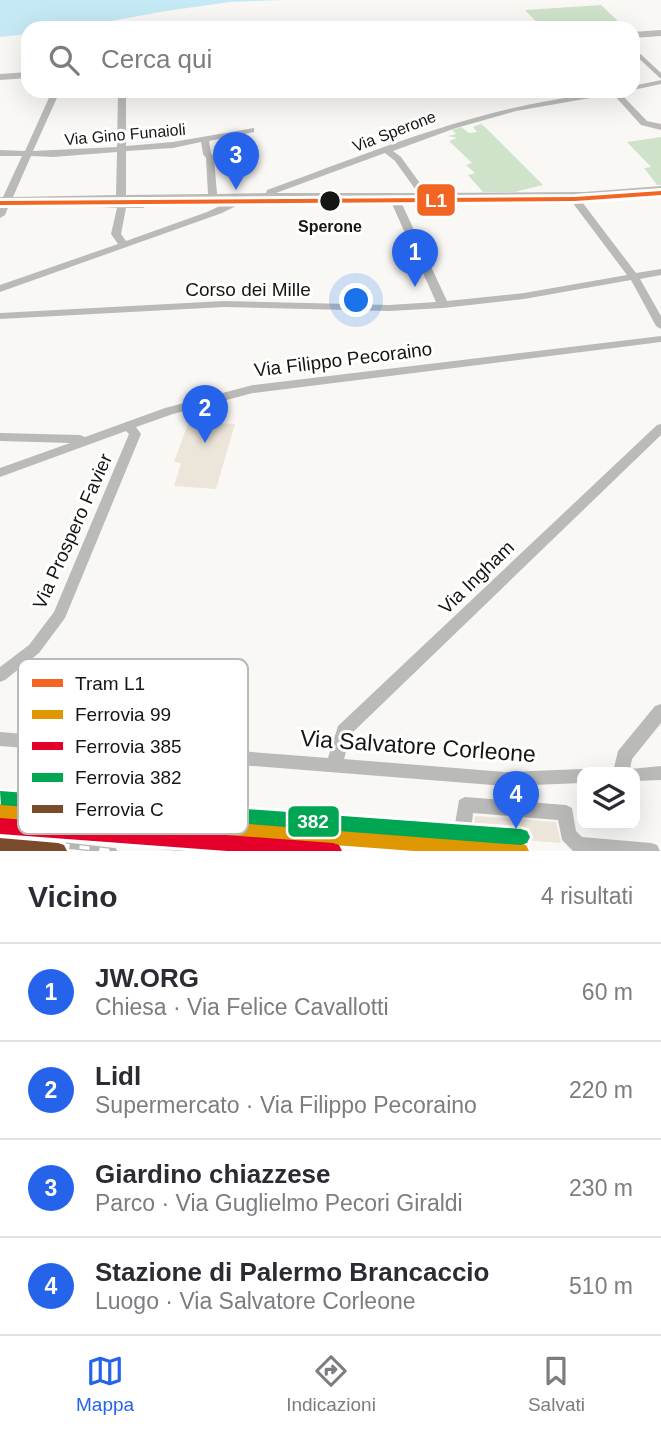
<!DOCTYPE html>
<html lang="it">
<meta charset="utf-8">
<style>
:root{--surface:#fff;--page:#f2f2f3;--text:#2b2b33;--muted:#7c7c81;--line:#e1e1e2;--accent:#2563eb}
body{margin:0;font-family:Helvetica,sans-serif;background:var(--page);color:var(--text)}
.controls{position:absolute;right:21px;bottom:21px;display:grid;overflow:hidden;border-radius:14px;box-shadow:0 7px 28px #0002}
.controls button{width:63px;height:63px;display:grid;place-items:center;padding:0;border:0;border-bottom:2px solid var(--line);background:var(--surface);color:var(--text);font:35px sans-serif}
.you{position:absolute;left:357px;top:301px;width:24px;height:24px;margin:-18px;border:5px solid #fff;border-radius:50%;background:#1a73e8;box-shadow:0 0 0 10px #1a73e833}
.badge{display:grid;place-items:center;width:46px;height:46px;border-radius:50%;background:var(--accent);color:#fff;font-size:23px;font-weight:700}
.pin{position:absolute;translate:-50% -58px;filter:drop-shadow(0 2px 4px #0008)}
.pin::after{content:'';position:absolute;top:37px;width:24px;height:21px;background:inherit;clip-path:polygon(0 0,100% 0,50% 100%)}
.list{margin:0;padding:0;list-style:none}
h2{display:flex;justify-content:space-between;align-items:center;height:91px;margin:0;padding:0 28px;font-size:30px}
h2 small{font-size:23px;font-weight:400;color:var(--muted)}
.list li{display:grid;grid-template-columns:46px 1fr auto;gap:21px;align-items:center;box-sizing:border-box;height:98px;padding:0 28px;border-top:2px solid var(--line)}
.list b{display:block;font-size:26px;white-space:nowrap}
.list p{margin:0;font-size:23px;white-space:nowrap;color:var(--muted)}
.list em{font-size:23px;font-style:normal;color:var(--muted)}
.icon{flex:none;width:38px;height:38px;fill:none;stroke:currentColor;stroke-width:2;stroke-linecap:round;stroke-linejoin:round}
.map{position:relative;flex:none;width:661px;height:851px;overflow:hidden}
.search{position:absolute;background:var(--surface);box-shadow:0 7px 28px #0002;left:21px;right:21px;top:21px;height:77px;display:flex;align-items:center;gap:18px;box-sizing:border-box;padding:0 24px;border-radius:21px;color:var(--muted);font-size:26px}
.sheet{height:483px;background:var(--surface)}
nav{display:flex;justify-content:space-around;align-items:center;box-sizing:border-box;height:98px;border-top:2px solid var(--line);background:var(--surface);font-size:19px;color:var(--muted)}
nav a{display:grid;justify-items:center;gap:4px}
nav .on{color:var(--accent)}
.map>svg:first-child{display:block}
.green{fill:#cfe3cb}
.water{fill:#c6e9f6}
.building{fill:#ece5d9}
.lines{fill:none;stroke-linecap:round;stroke-linejoin:round}
.minor{fill:#babab9;fill-rule:evenodd}
.major{fill:#bebcbb;fill-rule:evenodd}
.rail-casing{stroke:#b6b5b4;stroke-width:6}
.rail{stroke:#fff;stroke-width:3.5;stroke-dasharray:10;stroke-linecap:butt}
.rail-1-casing{stroke:#fff;stroke-width:6}
.rail-2-casing{stroke:#fff;stroke-width:6}
.rail-3-casing{stroke:#fff;stroke-width:6}
.rail-4-casing{stroke:#fff;stroke-width:6}
.rail-1{fill:#e09802;fill-rule:evenodd}
.rail-2{fill:#e4002b;fill-rule:evenodd}
.rail-3{fill:#00a651;fill-rule:evenodd}
.rail-4{fill:#7a4b2a;fill-rule:evenodd}
.tram-1-casing{stroke:#fff;stroke-width:6}
.tram-1{fill:#f26522;fill-rule:evenodd}
.stop-dot{fill:#161614;stroke:#fff;stroke-width:2.5}
.labels{text-anchor:middle;stroke-width:6;stroke-linejoin:round;paint-order:stroke}
.far-street-label{font-size:16px;fill:#161614;stroke:#fff}
.far-stop-label{font-size:16px;font-weight:bold;fill:#161614;stroke:#fff}
.street-label{font-size:19px;fill:#161614;stroke:#fff}
.near-street-label{font-size:23px;fill:#161614;stroke:#fff}
.key{fill:#fff;stroke:#b9b9b8;stroke-width:2}
.key-label{font-size:19px;fill:#161614}
.line-badge{stroke:#fff;stroke-width:2.5}
.badge-label{font-size:19px;text-anchor:middle;font-weight:bold;fill:#fff}
</style>
<div class="map">
<svg width="661" height="851" viewBox="0 0 661 851">
<rect width="100%" height="100%" fill="#faf8f5"/>
<g class="green">
<path d="M 601,5 L 620,23 L 542,28 L 525,10 Z"/>
<path d="M 481,124 L 486,128 L 543,185 L 515,192 L 483,192 L 468,175 L 475,173 L 466,165 L 472,163 L 449,141 L 457,138 L 448,136 L 456,134 L 452,130 L 461,127 L 469,133 L 477,132 L 473,127 Z"/>
<path d="M 661,137 L 661,185 L 657,185 L 644,168 L 651,167 L 627,142 Z"/>
</g>
<path class="water" d="M 0,0 L 281,0 L 230,2 L 166,11 L 73,28 L 28,28 L 28,34 L 0,37 Z"/>
<g class="building">
<path d="M 189,421 L 235,424 L 216,489 L 174,486 L 181,463 L 174,462 Z"/>
<path d="M 475,816 L 556,822 L 561,843 L 472,836 Z"/>
</g>
<g class="lines">
<g class="minor">
<path d="M 633,47 L 661,73 L 661,79 L 633,53 Z"/>
<path d="M 661,80 L 661,84 L 633,90 L 633,86 Z"/>
<path d="M 52,91 L 60,91 L 33,151 L 117,147 L 118,91 L 126,91 L 126,146 L 173,142 L 254,128 L 254,132 L 209,141 L 211,153 L 214,157 L 217,194 L 266,193 L 267,190 C 361,156 454,117 553,100 C 576,96 599,91 622,91 L 620,93 L 647,121 L 661,124 L 661,130 L 641,125 L 613,94 L 516,111 L 456,128 L 393,151 L 401,157 L 427,193 L 584,192 L 661,186 L 661,192 L 579,198 L 636,273 L 661,269 L 661,275 L 640,279 L 661,316 L 661,329 L 656,326 L 631,280 L 524,299 L 443,308 L 389,311 L 224,307 L 0,319 L 0,313 L 224,301 L 389,305 L 436,302 L 392,204 L 397,201 L 402,204 L 447,301 L 524,293 L 627,275 L 569,198 L 250,199 L 222,213 L 0,292 L 0,285 L 118,244 L 111,234 L 117,208 L 99,207 L 99,203 L 146,203 L 148,205 L 143,208 L 126,208 L 121,234 L 126,241 L 207,212 L 235,199 L 10,203 L 5,215 L 0,218 L 0,197 L 3,197 L 22,156 L 0,156 L 0,150 L 25,151 ZM 201,142 L 203,154 L 206,158 L 208,194 L 126,195 L 126,151 L 173,148 ZM 117,152 L 116,195 L 13,197 L 31,156 L 53,157 ZM 385,153 L 395,161 L 418,193 L 276,193 Z"/>
<path d="M 661,336 L 661,342 L 253,393 L 173,414 L 136,427 L 141,434 L 65,618 L 39,653 L 5,680 L 0,682 L 0,667 L 29,645 L 54,612 L 129,434 L 126,431 L 0,477 L 0,468 L 70,443 L 0,441 L 0,433 L 80,435 L 85,437 L 165,408 L 253,385 Z"/>
<path d="M 661,424 L 661,435 L 351,734 L 344,759 L 505,772 L 582,769 L 589,772 L 582,772 L 582,783 L 505,786 L 0,746 L 0,732 L 328,758 L 338,726 L 657,425 Z"/>
<path d="M 661,704 L 661,723 L 632,759 L 630,769 L 661,766 L 661,780 L 635,781 L 635,772 L 613,772 L 618,751 L 655,706 Z"/>
<path d="M 0,794 L 450,828 L 455,824 L 459,800 L 465,797 L 566,805 L 572,808 L 576,831 L 582,837 L 651,843 L 657,845 L 660,851 L 573,851 L 562,840 L 558,820 L 473,813 C 472,831 466,838 450,844 L 0,810 Z"/>
</g>
<g class="major">
<path d="M 661,30 L 661,36 L 633,38 L 633,32 Z"/>
<path d="M 28,72 L 28,78 L 0,80 L 0,74 Z"/>
</g>
<defs>
<g id="rail">
<path d="M 0,828 L 206,851"/>
<path d="M 0,838 L 114,851"/>
</g>
</defs>
<use href="#rail" class="rail-casing"/>
<use href="#rail" class="rail"/>
<defs>
<path id="rail-1" d="M 0,804 L 520,843 L 526,845 L 529,851 L 414,851 L 0,820 Z"/>
<path id="rail-2" d="M 0,818 L 333,843 L 339,845 L 342,851 L 227,851 L 0,834 Z"/>
<path id="rail-3" d="M 0,791 L 521,829 L 527,831 L 530,837 L 527,843 L 521,845 L 1,805 Z"/>
<path id="rail-4" d="M 0,838 L 58,843 L 64,845 L 67,851 L 0,851 Z"/>
</defs>
<use href="#rail-1" class="rail-1-casing"/>
<use href="#rail-2" class="rail-2-casing"/>
<use href="#rail-3" class="rail-3-casing"/>
<use href="#rail-4" class="rail-4-casing"/>
<use href="#rail-1" class="rail-1"/>
<use href="#rail-2" class="rail-2"/>
<use href="#rail-3" class="rail-3"/>
<use href="#rail-4" class="rail-4"/>
<defs>
<path id="tram-1" d="M 661,191 L 661,195 L 575,201 L 0,205 L 0,201 L 575,197 Z"/>
</defs>
<use href="#tram-1" class="tram-1-casing"/>
<use href="#tram-1" class="tram-1"/>
</g>
<circle class="stop-dot" cx="330" cy="201" r="11"/>
<g class="labels">
<g class="far-street-label">
<text transform="translate(394 131) rotate(-21)" y="6">Via Sperone</text>
<text transform="translate(125 134) rotate(-5)" y="6">Via Gino Funaioli</text>
</g>
<g class="far-stop-label">
<text x="330" y="232">Sperone</text>
</g>
<g class="street-label">
<text x="248" y="296">Corso dei Mille</text>
<text transform="translate(343 359) rotate(-7)" y="7">Via Filippo Pecoraino</text>
<text transform="translate(72 531) rotate(-66)" y="7">Via Prospero Favier</text>
<text transform="translate(476 577) rotate(-44)" y="7">Via Ingham</text>
</g>
<g class="near-street-label">
<text transform="translate(418 746) rotate(4)" y="8">Via Salvatore Corleone</text>
</g>
</g>
<rect x="18" y="659" width="230" height="175" rx="10" class="key"/>
<rect x="32" y="679" width="31" height="8" fill="#f26522"/>
<rect x="32" y="710" width="31" height="9" fill="#e09802"/>
<rect x="32" y="742" width="31" height="8" fill="#e4002b"/>
<rect x="32" y="773" width="31" height="9" fill="#00a651"/>
<rect x="32" y="805" width="31" height="8" fill="#7a4b2a"/>
<g class="key-label">
<text x="75" y="690">Tram L1</text>
<text x="75" y="721">Ferrovia 99</text>
<text x="75" y="753">Ferrovia 385</text>
<text x="75" y="784">Ferrovia 382</text>
<text x="75" y="816">Ferrovia C</text>
</g>
<g class="line-badge">
<rect x="416" y="183" width="40" height="34" rx="7" fill="#f26522"/>
<rect x="287" y="805" width="53" height="33" rx="7" fill="#00a651"/>
</g>
<g class="badge-label">
<text x="436" y="207">L1</text>
<text x="313" y="828">382</text>
</g>
</svg>
<div class="controls">
<button><svg class="icon" aria-label="layers" viewBox="0 0 24 24"><path d="M12 4l9 5-9 5-9-5zM3 14l9 5 9-5"/></svg></button>
</div>
<div class="you"></div>
<div class="pin badge" style="left:415px;top:287px">1</div>
<div class="pin badge" style="left:205px;top:443px">2</div>
<div class="pin badge" style="left:236px;top:190px">3</div>
<div class="pin badge" style="left:516px;top:829px">4</div>
<div class="search"><svg class="icon" aria-label="search" viewBox="0 0 24 24"><circle cx="10" cy="10" r="6"/><path d="M15 15l6 6"/></svg>Cerca qui</div>
</div>
<section class="sheet">
<h2>Vicino<small>4 risultati</small></h2>
<ul class="list">
<li><span class="badge">1</span><div><b>JW.ORG</b><p>Chiesa · Via Felice Cavallotti</p></div><em>60 m</em></li>
<li><span class="badge">2</span><div><b>Lidl</b><p>Supermercato · Via Filippo Pecoraino</p></div><em>220 m</em></li>
<li><span class="badge">3</span><div><b>Giardino chiazzese</b><p>Parco · Via Guglielmo Pecori Giraldi</p></div><em>230 m</em></li>
<li><span class="badge">4</span><div><b>Stazione di Palermo Brancaccio</b><p>Luogo · Via Salvatore Corleone</p></div><em>510 m</em></li>
</ul>
</section>
<nav>
<a class="on"><svg class="icon" aria-label="map" viewBox="0 0 24 24"><path d="M3 6l6-2 6 2 6-2v14l-6 2-6-2-6 2zM9 4v14M15 6v14"/></svg>Mappa</a>
<a><svg class="icon" aria-label="directions" viewBox="0 0 24 24"><path d="M12 3l9 9-9 9-9-9zM9 14v-3h6M13 9l2 2-2 2"/></svg>Indicazioni</a>
<a><svg class="icon" aria-label="saved" viewBox="0 0 24 24"><path d="M7 4h10v16l-5-4-5 4z"/></svg>Salvati</a>
</nav>
